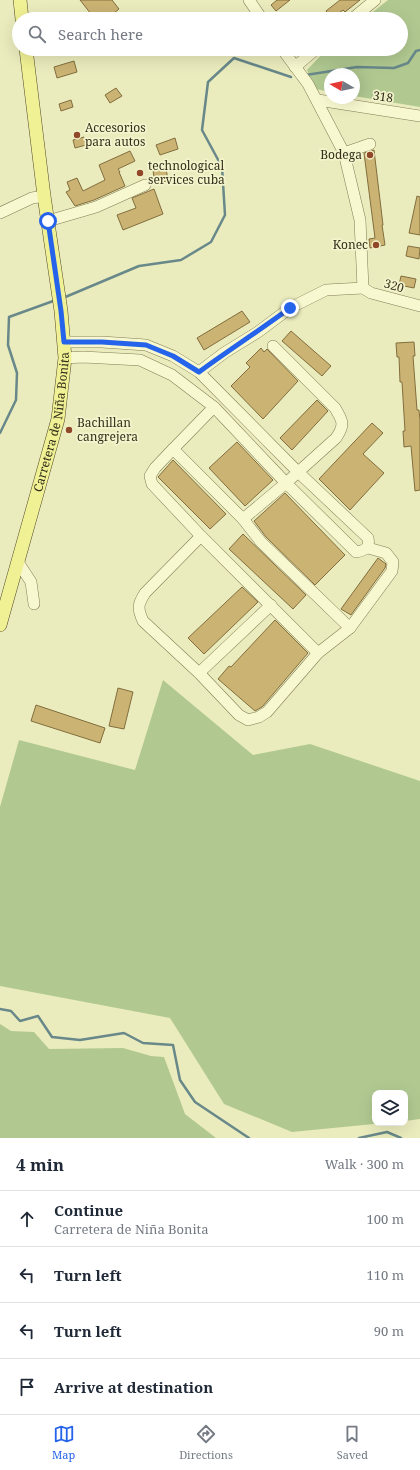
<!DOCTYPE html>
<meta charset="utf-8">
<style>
:root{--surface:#fff;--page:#f6f6f7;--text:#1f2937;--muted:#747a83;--line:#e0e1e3;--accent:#2563eb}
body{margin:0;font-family:"Noto Serif",serif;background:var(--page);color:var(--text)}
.controls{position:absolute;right:12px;bottom:12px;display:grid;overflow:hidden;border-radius:8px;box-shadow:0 4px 16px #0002}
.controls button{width:36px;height:36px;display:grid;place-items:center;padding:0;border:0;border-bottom:1px solid var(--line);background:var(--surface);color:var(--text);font:20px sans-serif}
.compass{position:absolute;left:324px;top:68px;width:36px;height:36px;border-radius:50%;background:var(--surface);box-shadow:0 4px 16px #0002;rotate:279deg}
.stop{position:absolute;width:12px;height:12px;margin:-9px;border:3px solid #2563eb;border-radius:50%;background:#fff}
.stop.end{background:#2563eb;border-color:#fff;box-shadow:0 1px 4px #0008}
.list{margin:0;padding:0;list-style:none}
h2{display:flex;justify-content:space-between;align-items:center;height:52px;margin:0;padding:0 16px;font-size:17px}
h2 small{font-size:13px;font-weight:400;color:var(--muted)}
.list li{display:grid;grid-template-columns:26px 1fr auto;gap:12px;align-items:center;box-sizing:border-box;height:56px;padding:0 16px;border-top:1px solid var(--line)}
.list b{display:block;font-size:15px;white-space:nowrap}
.list p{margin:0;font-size:13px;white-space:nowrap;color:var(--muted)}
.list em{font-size:13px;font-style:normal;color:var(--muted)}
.icon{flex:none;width:22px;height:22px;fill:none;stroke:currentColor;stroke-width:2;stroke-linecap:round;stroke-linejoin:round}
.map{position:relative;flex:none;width:420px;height:1138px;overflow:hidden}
.search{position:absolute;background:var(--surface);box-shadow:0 4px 16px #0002;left:12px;right:12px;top:12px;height:44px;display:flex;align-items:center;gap:10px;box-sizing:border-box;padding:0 14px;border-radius:22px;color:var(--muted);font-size:15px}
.sheet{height:276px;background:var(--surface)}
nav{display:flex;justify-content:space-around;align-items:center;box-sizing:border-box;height:56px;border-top:1px solid var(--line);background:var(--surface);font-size:11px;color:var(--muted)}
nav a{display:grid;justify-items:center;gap:2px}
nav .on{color:var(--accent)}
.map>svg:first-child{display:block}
.green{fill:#b1c991}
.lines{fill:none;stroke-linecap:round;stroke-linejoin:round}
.stream{stroke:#68888a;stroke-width:2.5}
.building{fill:#cab373;stroke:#826e3d}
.minor-casing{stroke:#837c56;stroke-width:12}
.major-casing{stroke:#51482b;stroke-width:14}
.minor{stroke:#f7f8cf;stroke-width:11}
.major{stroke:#f0f094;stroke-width:13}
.route{stroke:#2563eb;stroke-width:5}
.poi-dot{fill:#914828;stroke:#f3f4cc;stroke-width:1.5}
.labels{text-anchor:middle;stroke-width:3.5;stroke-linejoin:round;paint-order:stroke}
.street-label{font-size:12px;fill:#332e1b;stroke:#f3f4cc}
.poi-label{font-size:12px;fill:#332e1b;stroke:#f3f4cc;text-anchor:start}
</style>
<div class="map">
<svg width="420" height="1138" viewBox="0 0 420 1138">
<rect width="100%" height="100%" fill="#ebecbd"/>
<g class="green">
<path d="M 388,0 L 420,0 L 420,107 L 354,96 L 354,74 L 330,74 L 330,92 L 316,89 L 307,70 L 327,49 L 401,49 L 401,19 L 364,19 Z"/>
<path d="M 163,680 L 253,755 L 310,744 L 420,781 L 420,1119 L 405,1121 L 405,1093 L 375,1093 L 375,1123 L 384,1123 L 292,1132 L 224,1104 L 170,1018 L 0,986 L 0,807 L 19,740 L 135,770 Z"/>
<path d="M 0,1024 L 11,1031 L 34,1032 L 49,1049 L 123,1048 L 151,1056 L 164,1057 L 185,1114 L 216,1138 L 0,1138 Z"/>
</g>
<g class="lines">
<g class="stream">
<path d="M 306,75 L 357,67 L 394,68 L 408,63 L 416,51 L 420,50"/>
<path d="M 63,298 L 139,266 L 181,260 L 211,242 L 225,215 L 222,167 L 202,130 L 208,82 L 234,58 L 291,77"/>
<path d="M 0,433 L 16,400 L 17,373 L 8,345 L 9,317 L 56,300"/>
<path d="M 0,1009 L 11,1011 L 20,1021 L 38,1016 L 52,1037 L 80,1040 L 124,1033 L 143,1043 L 173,1045 L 180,1080 L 195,1102 L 249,1138"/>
<path d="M 359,1138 L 387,1132 L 401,1138"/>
</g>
</g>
<g class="building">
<path d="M 80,0 L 112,0 L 119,9 L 107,19 L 95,19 Z"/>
<path d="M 277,0 L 290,0 L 276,11 L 271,5 Z"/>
<path d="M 340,0 L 360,0 L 345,12 L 343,10 L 332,18 L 326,11 Z"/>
<path d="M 74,61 L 77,72 L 57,78 L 54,67 Z"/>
<path d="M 116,88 L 122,96 L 110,103 L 105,95 Z"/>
<path d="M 71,100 L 73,107 L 61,111 L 59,104 Z"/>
<path d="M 84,137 L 86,145 L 75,148 L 73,140 Z"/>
<path d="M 175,138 L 178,149 L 160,155 L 156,145 Z"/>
<path d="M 374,150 L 383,225 L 382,225 L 385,245 L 370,248 L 369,239 L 375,238 L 364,153 Z"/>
<path d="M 130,151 L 135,161 L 118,169 L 120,172 L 119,172 L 125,186 L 94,200 L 75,206 L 66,192 L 70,190 L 67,182 L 77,178 L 83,191 L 105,180 L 99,165 Z"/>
<path d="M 166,168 L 168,181 L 155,183 L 153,171 Z"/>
<path d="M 154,189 L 163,214 L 123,230 L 117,215 L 136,208 L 132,198 Z"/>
<path d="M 417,196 L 420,197 L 420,235 L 409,233 Z"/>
<path d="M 408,246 L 420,248 L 419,259 L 406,256 Z"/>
<path d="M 401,276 L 416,279 L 414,288 L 399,285 Z"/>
<path d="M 242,311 L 250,322 L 204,350 L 197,338 Z"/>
<path d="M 291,331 L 331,366 L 322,376 L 282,341 Z"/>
<path d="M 414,342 L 415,356 L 413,356 L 417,410 L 419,410 L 420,420 L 420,490 L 415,491 L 411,446 L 404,447 L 403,431 L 405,431 L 402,382 L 400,382 L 399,357 L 397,357 L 396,343 Z"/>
<path d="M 261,348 L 264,352 L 267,349 L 298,381 L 263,419 L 231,386 L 250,367 L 246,363 Z"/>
<path d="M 317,400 L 328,411 L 292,450 L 280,438 Z"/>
<path d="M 372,423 L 383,433 L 363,454 L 384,473 L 350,510 L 319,479 Z"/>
<path d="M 237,442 L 273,480 L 245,506 L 209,468 Z"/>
<path d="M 173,460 L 226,514 L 210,529 L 158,477 Z"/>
<path d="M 285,493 L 345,555 L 315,585 L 266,537 L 254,521 Z"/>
<path d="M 243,534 L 306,595 L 293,609 L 229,549 Z"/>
<path d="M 378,558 L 386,564 L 385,568 L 351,615 L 341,609 Z"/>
<path d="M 242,587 L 258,602 L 204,654 L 188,638 Z"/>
<path d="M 275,620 L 308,653 L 262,707 L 255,711 L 218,679 L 229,666 L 231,667 Z"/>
<path d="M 118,688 L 133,692 L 124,729 L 109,726 Z"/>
<path d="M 36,705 L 105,728 L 100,743 L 31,721 Z"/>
</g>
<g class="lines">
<defs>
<g id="minor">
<path d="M 249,0 L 262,19"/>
<path d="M 352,19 L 375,0"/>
<path d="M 282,49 L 308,84 L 344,153 L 360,220 L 363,288"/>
<path d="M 295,67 L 316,49"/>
<path d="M 318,100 L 420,116"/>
<path d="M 344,153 L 370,144"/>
<path d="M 0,213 L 32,198 L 44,196"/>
<path d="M 48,221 L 96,207 L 145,185"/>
<path d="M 363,288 L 371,293 L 420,306"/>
<path d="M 64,342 L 102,342 L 146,345 L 173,356 L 199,372 L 297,471 L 368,538 C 370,547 365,551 356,552 L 286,483 L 214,407 L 172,375 L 140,360 L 83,357 L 65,358"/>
<path d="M 199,372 L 224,353 L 258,332 L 290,308 L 326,290 L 363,288"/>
<path d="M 173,449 L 214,407"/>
<path d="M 243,519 L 286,483 L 336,438 C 345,425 343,421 335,408 L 273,346"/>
<path d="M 201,536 L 145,593 C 138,604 137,608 143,621 L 199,673 L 239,715 L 248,720 L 259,717 L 267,712 L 318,653 L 350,628 L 392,571 L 393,562 L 386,553 L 368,548"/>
<path d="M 18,562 L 31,582 L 34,604"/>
<path d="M 318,653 L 201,536 L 152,484 L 150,476 L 155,468 L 173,449 L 243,519 L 261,542 L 350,628"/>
<path d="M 199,673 L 271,605"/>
</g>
<g id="major">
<path d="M 20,0 L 22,19"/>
<path id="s1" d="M 0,625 L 58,419 L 65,358 L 61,311 L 44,196 L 26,49"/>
</g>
</defs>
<use href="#minor" class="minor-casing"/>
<use href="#major" class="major-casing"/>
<use href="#minor" class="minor"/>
<use href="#major" class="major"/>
</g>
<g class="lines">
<path class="route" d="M 48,221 L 61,311 L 64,342 L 102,342 L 146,345 L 173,356 L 199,372 C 229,350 260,330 290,308"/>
</g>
<g class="poi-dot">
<circle cx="77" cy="135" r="4"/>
<circle cx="370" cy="155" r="4"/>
<circle cx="140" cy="173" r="4"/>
<circle cx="376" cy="245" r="4"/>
<circle cx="69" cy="430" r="4"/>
</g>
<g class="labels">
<g class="street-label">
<text transform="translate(383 97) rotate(8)" y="4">318</text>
<text transform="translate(394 286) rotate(16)" y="4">320</text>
<text dy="4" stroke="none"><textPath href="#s1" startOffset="210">Carretera de Niña Bonita</textPath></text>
</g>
<g class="poi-label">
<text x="85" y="132">Accesorios<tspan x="85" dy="14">para autos</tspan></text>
<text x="362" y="159" text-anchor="end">Bodega</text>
<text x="148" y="170">technological<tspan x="148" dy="14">services cuba</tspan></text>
<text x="368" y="249" text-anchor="end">Konec</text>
<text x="77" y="427">Bachillan<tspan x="77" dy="14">cangrejera</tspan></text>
</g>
</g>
</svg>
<div class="controls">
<button><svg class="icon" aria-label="layers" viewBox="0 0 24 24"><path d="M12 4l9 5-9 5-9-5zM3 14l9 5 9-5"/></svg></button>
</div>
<svg class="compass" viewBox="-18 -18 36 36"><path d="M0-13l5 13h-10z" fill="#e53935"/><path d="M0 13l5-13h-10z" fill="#747a83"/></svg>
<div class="stop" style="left:48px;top:221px"></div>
<div class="stop end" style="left:290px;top:308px"></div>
<div class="search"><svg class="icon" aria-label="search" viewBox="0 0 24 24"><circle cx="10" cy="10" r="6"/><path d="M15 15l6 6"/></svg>Search here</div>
</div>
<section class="sheet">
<h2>4 min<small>Walk · 300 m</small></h2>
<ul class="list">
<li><svg class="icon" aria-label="ahead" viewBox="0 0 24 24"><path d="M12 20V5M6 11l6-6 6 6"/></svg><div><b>Continue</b><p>Carretera de Niña Bonita</p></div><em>100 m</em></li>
<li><svg class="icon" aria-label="left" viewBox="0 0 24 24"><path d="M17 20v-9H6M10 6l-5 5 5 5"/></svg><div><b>Turn left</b></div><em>110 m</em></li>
<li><svg class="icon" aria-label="left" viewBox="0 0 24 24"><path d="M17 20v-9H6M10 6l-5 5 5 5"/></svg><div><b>Turn left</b></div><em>90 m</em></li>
<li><svg class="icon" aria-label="arrive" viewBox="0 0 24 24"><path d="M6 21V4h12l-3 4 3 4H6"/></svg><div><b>Arrive at destination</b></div></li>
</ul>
</section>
<nav>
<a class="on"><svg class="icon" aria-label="map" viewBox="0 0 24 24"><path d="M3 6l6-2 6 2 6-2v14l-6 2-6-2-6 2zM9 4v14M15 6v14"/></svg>Map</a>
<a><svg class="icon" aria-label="directions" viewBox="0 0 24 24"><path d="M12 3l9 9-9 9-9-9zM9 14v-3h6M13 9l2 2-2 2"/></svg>Directions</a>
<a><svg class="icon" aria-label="saved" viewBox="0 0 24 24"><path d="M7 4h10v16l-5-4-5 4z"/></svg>Saved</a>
</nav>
